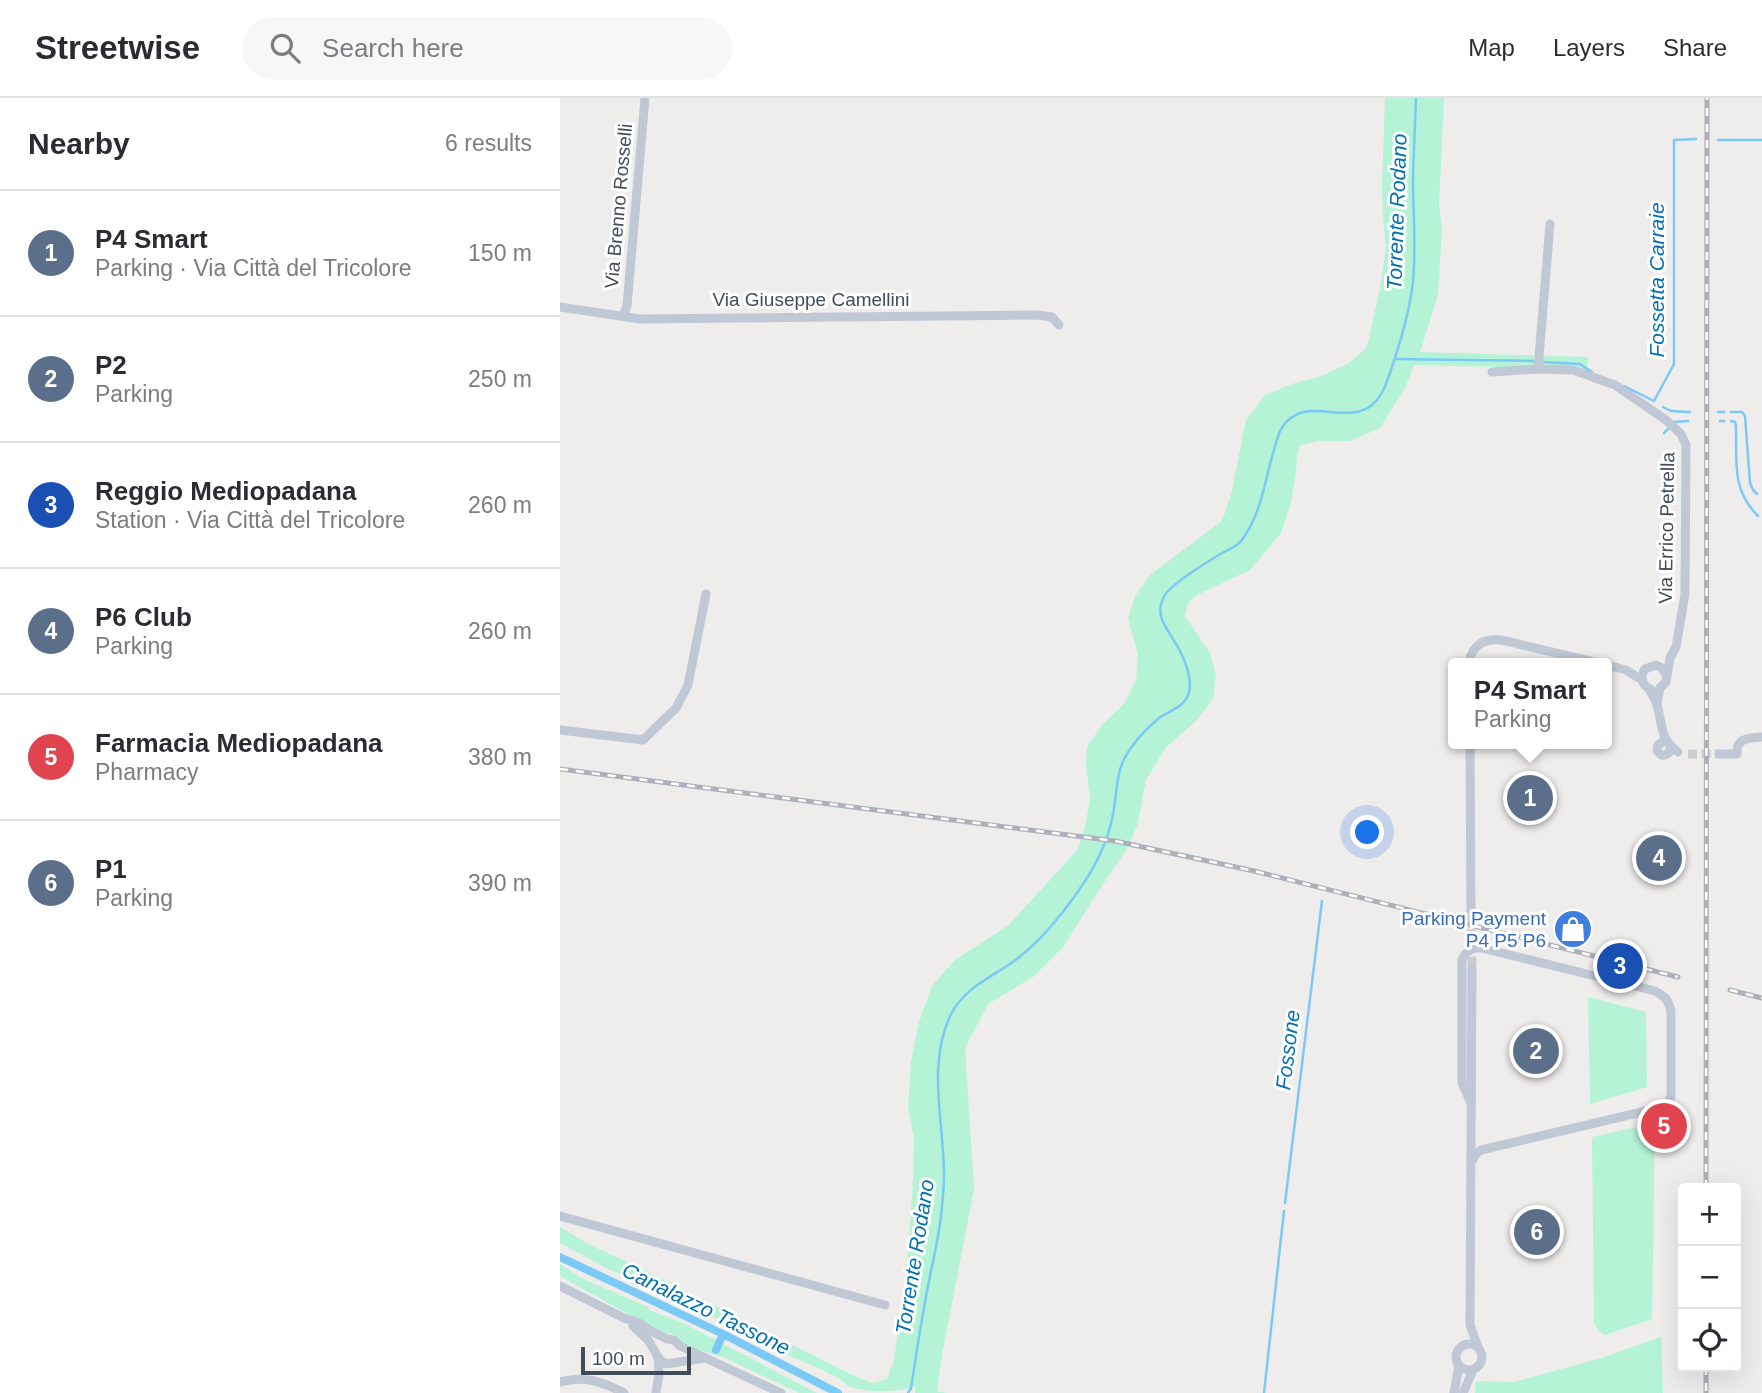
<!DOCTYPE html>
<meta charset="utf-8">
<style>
:root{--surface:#fff;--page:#f7f7f7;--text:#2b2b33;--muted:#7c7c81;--line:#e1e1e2;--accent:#2563eb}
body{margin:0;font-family:Helvetica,sans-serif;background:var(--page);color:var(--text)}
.controls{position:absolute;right:21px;bottom:21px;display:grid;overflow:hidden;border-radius:7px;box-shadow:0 7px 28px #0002}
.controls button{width:63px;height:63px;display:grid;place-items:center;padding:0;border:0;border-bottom:2px solid var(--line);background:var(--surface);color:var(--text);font:35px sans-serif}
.scale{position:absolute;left:21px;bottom:18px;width:110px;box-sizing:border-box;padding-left:7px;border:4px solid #424c5b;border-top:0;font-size:19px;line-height:24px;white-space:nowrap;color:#424c5b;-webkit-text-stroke:5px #fff;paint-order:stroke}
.you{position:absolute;left:808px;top:735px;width:24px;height:24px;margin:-18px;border:5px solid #fff;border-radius:50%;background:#1a73e8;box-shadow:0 0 0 10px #1a73e833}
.badge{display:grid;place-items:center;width:46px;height:46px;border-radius:50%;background:var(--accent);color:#fff;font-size:23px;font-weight:700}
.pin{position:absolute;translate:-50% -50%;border:4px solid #fff;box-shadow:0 2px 7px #0006}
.popup{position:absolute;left:888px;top:560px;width:164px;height:91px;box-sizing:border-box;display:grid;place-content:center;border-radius:7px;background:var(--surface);filter:drop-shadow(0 2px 5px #0005);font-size:23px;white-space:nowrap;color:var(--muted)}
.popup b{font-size:26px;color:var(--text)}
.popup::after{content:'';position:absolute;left:50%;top:100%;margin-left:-14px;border:14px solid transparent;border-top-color:var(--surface)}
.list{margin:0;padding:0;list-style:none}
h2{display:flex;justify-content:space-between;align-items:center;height:91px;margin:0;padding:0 28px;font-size:30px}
h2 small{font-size:23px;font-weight:400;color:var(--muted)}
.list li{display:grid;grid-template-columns:46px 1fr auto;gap:21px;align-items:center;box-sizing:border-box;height:126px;padding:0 28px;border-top:2px solid var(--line)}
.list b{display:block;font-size:26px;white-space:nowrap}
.list p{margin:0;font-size:23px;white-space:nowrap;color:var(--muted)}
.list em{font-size:23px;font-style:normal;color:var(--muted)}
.icon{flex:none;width:38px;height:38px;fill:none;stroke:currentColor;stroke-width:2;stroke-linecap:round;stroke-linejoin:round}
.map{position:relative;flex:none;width:1202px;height:1295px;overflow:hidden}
header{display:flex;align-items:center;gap:42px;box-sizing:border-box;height:98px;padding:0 35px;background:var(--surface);border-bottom:2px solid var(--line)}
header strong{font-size:33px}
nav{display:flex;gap:38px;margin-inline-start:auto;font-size:24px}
.search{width:490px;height:63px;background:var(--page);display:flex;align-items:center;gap:18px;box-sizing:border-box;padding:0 24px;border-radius:38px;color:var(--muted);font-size:26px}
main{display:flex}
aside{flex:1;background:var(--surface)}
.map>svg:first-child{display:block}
.green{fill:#b4f3d6}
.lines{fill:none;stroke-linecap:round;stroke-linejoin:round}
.stream{stroke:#7bc9f5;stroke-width:2.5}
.canal{stroke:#7bc9f5;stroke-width:8}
.minor-tunnel{stroke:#cccccf;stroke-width:9;stroke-dasharray:9 4.5;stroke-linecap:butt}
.minor{stroke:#c0c8d6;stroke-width:9}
.rail-casing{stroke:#adb0b8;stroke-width:5}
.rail{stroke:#fff;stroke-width:2.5;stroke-dasharray:8;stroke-linecap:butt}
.labels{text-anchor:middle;stroke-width:6;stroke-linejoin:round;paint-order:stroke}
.street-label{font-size:19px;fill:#424c5b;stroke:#fff}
.shop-label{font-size:19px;fill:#366cbe;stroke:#fff;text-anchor:end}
.water-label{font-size:21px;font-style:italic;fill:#0070b1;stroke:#fff}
</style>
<header>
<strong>Streetwise</strong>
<div class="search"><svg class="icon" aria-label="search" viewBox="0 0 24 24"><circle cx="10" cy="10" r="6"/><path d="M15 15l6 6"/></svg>Search here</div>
<nav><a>Map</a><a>Layers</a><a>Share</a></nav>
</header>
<main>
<aside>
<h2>Nearby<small>6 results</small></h2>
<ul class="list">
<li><span class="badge" style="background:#5c6f8a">1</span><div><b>P4 Smart</b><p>Parking · Via Città del Tricolore</p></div><em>150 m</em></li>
<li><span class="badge" style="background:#5c6f8a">2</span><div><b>P2</b><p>Parking</p></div><em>250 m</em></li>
<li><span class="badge" style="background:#1a4fb4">3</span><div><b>Reggio Mediopadana</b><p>Station · Via Città del Tricolore</p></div><em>260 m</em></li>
<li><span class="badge" style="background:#5c6f8a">4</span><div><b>P6 Club</b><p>Parking</p></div><em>260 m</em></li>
<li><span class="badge" style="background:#e0444e">5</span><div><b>Farmacia Mediopadana</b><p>Pharmacy</p></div><em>380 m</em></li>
<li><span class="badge" style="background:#5c6f8a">6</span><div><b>P1</b><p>Parking</p></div><em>390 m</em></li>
</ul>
</aside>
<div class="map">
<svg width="1202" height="1295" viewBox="0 0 1202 1295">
<rect width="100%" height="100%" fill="#efecec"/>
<g class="green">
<path d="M 825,0 L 884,0 L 879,107 L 882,130 L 878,197 L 860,254 L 1028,259 L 1027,270 L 1024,274 L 939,269 L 854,267 L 845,290 L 820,330 L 790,343 L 760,343 L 740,347 L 737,358 L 736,374 L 731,405 L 721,435 L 690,472 L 635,498 L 628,505 L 625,518 L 650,555 L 656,577 L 653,601 L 636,623 L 606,649 L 586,682 L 577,728 L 566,752 L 535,798 L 504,848 L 473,879 L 428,906 L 405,950 L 414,1091 L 382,1257 L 377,1293 L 387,1295 L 355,1295 L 356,1289 C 335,1294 310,1295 290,1289 C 286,1287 284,1284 281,1282 C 277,1278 271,1278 267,1274 L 203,1246 L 185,1234 L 108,1198 L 103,1193 L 50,1172 L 0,1145 L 0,1129 L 30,1147 L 78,1169 L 292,1277 L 313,1285 L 327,1281 L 334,1262 L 348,1155 L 353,1084 L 354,1042 L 348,1009 L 351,964 L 359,924 L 372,888 L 395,862 L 449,827 L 518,751 L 526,725 L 530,700 L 526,667 L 527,649 L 542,627 L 564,606 L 576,582 L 578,557 L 568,520 L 575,498 L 590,477 L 662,423 L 671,397 L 686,322 L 705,297 L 735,285 L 759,279 L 789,265 L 807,249 L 820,190 L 826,151 L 823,120 L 822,87 Z"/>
<path d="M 1028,899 L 1086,914 L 1087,989 L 1030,1006 Z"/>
<path d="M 1095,1025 L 1092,1221 L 1045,1237 L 1040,1234 L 1034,1225 L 1032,1039 Z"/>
<path d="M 0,1166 L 21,1180 L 88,1209 L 89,1212 L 121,1224 L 257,1295 L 239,1295 L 163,1259 L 135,1251 L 122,1244 L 116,1237 L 101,1234 L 91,1229 L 0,1178 Z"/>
<path d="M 1101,1239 L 1103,1295 L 915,1295 L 916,1283 L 954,1284 L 1041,1260 Z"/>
</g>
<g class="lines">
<g class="stream">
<path d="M 1158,42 L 1202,42"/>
<path d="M 835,261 L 975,263"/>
<path d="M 982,264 L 1020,266 L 1032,274"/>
<path d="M 1064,288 L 1094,303 L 1114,266 L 1114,42 L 1136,41"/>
<path d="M 1103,309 L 1111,313 L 1130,314"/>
<path d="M 1158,314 L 1164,314"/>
<path d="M 1171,314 L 1182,314 L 1185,318 L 1190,385 L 1193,392 L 1197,396"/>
<path d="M 1160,323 L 1164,323"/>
<path d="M 1171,323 L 1175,324 L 1176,328 C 1177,363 1171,391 1198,418"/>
<path d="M 1114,324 L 1128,323"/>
<path d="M 1104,335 L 1110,329"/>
<path d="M 725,1105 L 762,803"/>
<path d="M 348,1295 L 351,1290 C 356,1259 360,1229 366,1199 C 371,1169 380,1138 382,1108 C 383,1098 384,1087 384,1077 C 384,1024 367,969 390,918 C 402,893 425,882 447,868 C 467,855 487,834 502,815 C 524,787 545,756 552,721 C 557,701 555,680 564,661 C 572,646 586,631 599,620 C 609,613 624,609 628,597 C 634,582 624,559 616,546 C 607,530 593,517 605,497 C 611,486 653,460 666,453 C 674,449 679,447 684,439 C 702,413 705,381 714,352 C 716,345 718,337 721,331 C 744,294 785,329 812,307 C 824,297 828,280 833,266 C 841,242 848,217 852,192 C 856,159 854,125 853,92 C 853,62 855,31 856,0"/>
<path d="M 704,1295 L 724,1113"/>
</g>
<g class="canal">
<path d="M 0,1159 L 163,1236 L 278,1295"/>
<path d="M 156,1252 L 163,1236"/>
</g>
<g class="minor-tunnel">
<path d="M 1128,656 L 1159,656"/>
<path d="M 911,818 L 912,870"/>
</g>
<g class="minor">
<path d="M 0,209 L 80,221 L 477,217 L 492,219 L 499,227"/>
<path d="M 63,218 L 67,208 L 85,0"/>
<path d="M 978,271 L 990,126"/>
<path d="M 932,274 L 978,271 L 1013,272 L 1055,287 L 1106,322 L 1121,336 L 1126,347 L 1125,496 L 1116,549 L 1110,560 L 1106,584 L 1100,590 L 1097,606"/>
<path d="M 909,565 C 912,545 927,539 946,543 L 1038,565"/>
<path d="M 1047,567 L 1066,572 L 1082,582"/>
<path d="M 1089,591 C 1092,596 1095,601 1097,607 C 1103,627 1099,640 1118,654"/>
<path d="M 1092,592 C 1082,588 1079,579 1085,571 L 1096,567 L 1102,570 L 1106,577"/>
<path d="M 0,632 L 83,642 L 116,610 L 128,587 L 146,496"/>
<path d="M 1107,644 L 1103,643 L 1098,647 C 1095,655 1102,660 1109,655 L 1111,649"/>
<path d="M 910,646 L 911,818"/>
<path d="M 1159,656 L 1177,656 C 1176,640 1188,640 1201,639"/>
<path d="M 912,870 L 910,1227 L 918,1249"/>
<path d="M 911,1065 L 916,1056 L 921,1052 L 1107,1008 L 1111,999 L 1111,913 C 1109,903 1105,898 1095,893 L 922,850 C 912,849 906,853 902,862 L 902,985 L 911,1005"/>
<path d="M 0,1118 L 325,1207"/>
<path d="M 0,1188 L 64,1220 L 79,1225 L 89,1232 L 107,1241 L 114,1242 L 120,1248 L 221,1295"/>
<path d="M 73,1228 L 88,1242 L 100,1262 L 106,1266 L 145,1260"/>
<circle cx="909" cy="1259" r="13"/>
<path d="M 0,1284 C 24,1277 43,1284 64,1295"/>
<path d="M 96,1295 L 99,1276 L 98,1259"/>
<path d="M 894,1295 L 899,1268"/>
<path d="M 903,1295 L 913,1272"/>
</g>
<defs>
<g id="rail">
<path d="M 0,671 L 555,743 L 694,773 L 1118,879"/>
<path d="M 1170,892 L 1202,900"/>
<path d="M 1146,1090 L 1147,0"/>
<path d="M 1146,1269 L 1146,1295"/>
</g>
</defs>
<use href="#rail" class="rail-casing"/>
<use href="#rail" class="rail"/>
</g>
<defs>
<symbol id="shop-disc" viewBox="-11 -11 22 22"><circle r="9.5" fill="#3f7fe0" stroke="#fff"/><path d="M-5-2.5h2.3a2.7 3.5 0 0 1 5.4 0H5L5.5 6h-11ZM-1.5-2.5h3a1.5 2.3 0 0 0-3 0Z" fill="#fff"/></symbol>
</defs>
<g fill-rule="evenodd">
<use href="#shop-disc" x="991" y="809" width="44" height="44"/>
</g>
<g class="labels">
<g class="street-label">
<text transform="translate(58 108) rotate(-85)" y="7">Via Brenno Rosselli</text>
<text x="251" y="208">Via Giuseppe Camellini</text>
<text transform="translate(1106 430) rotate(-89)" y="7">Via Errico Petrella</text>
</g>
<g class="shop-label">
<text x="986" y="827">Parking Payment<tspan x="986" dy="22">P4 P5 P6</tspan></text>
</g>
<g class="water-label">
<text transform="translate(837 114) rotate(-88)" y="7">Torrente Rodano</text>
<text transform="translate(1097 182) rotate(-90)" y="7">Fossetta Carraie</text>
<text transform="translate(728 952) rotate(-83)" y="7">Fossone</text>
<text transform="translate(355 1159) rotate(-81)" y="7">Torrente Rodano</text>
<text transform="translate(146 1211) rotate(26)" y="7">Canalazzo Tassone</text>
</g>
</g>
</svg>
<div class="controls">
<button>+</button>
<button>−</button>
<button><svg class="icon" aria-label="locate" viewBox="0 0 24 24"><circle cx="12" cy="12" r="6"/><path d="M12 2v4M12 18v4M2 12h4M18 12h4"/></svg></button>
</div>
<div class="scale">100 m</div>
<div class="you"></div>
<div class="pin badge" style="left:970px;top:700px;background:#5c6f8a">1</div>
<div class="popup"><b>P4 Smart</b>Parking</div>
<div class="pin badge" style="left:976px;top:953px;background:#5c6f8a">2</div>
<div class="pin badge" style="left:1060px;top:868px;background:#1a4fb4">3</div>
<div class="pin badge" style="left:1099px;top:760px;background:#5c6f8a">4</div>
<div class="pin badge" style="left:1104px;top:1028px;background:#e0444e">5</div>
<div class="pin badge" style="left:977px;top:1134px;background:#5c6f8a">6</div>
</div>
</main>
